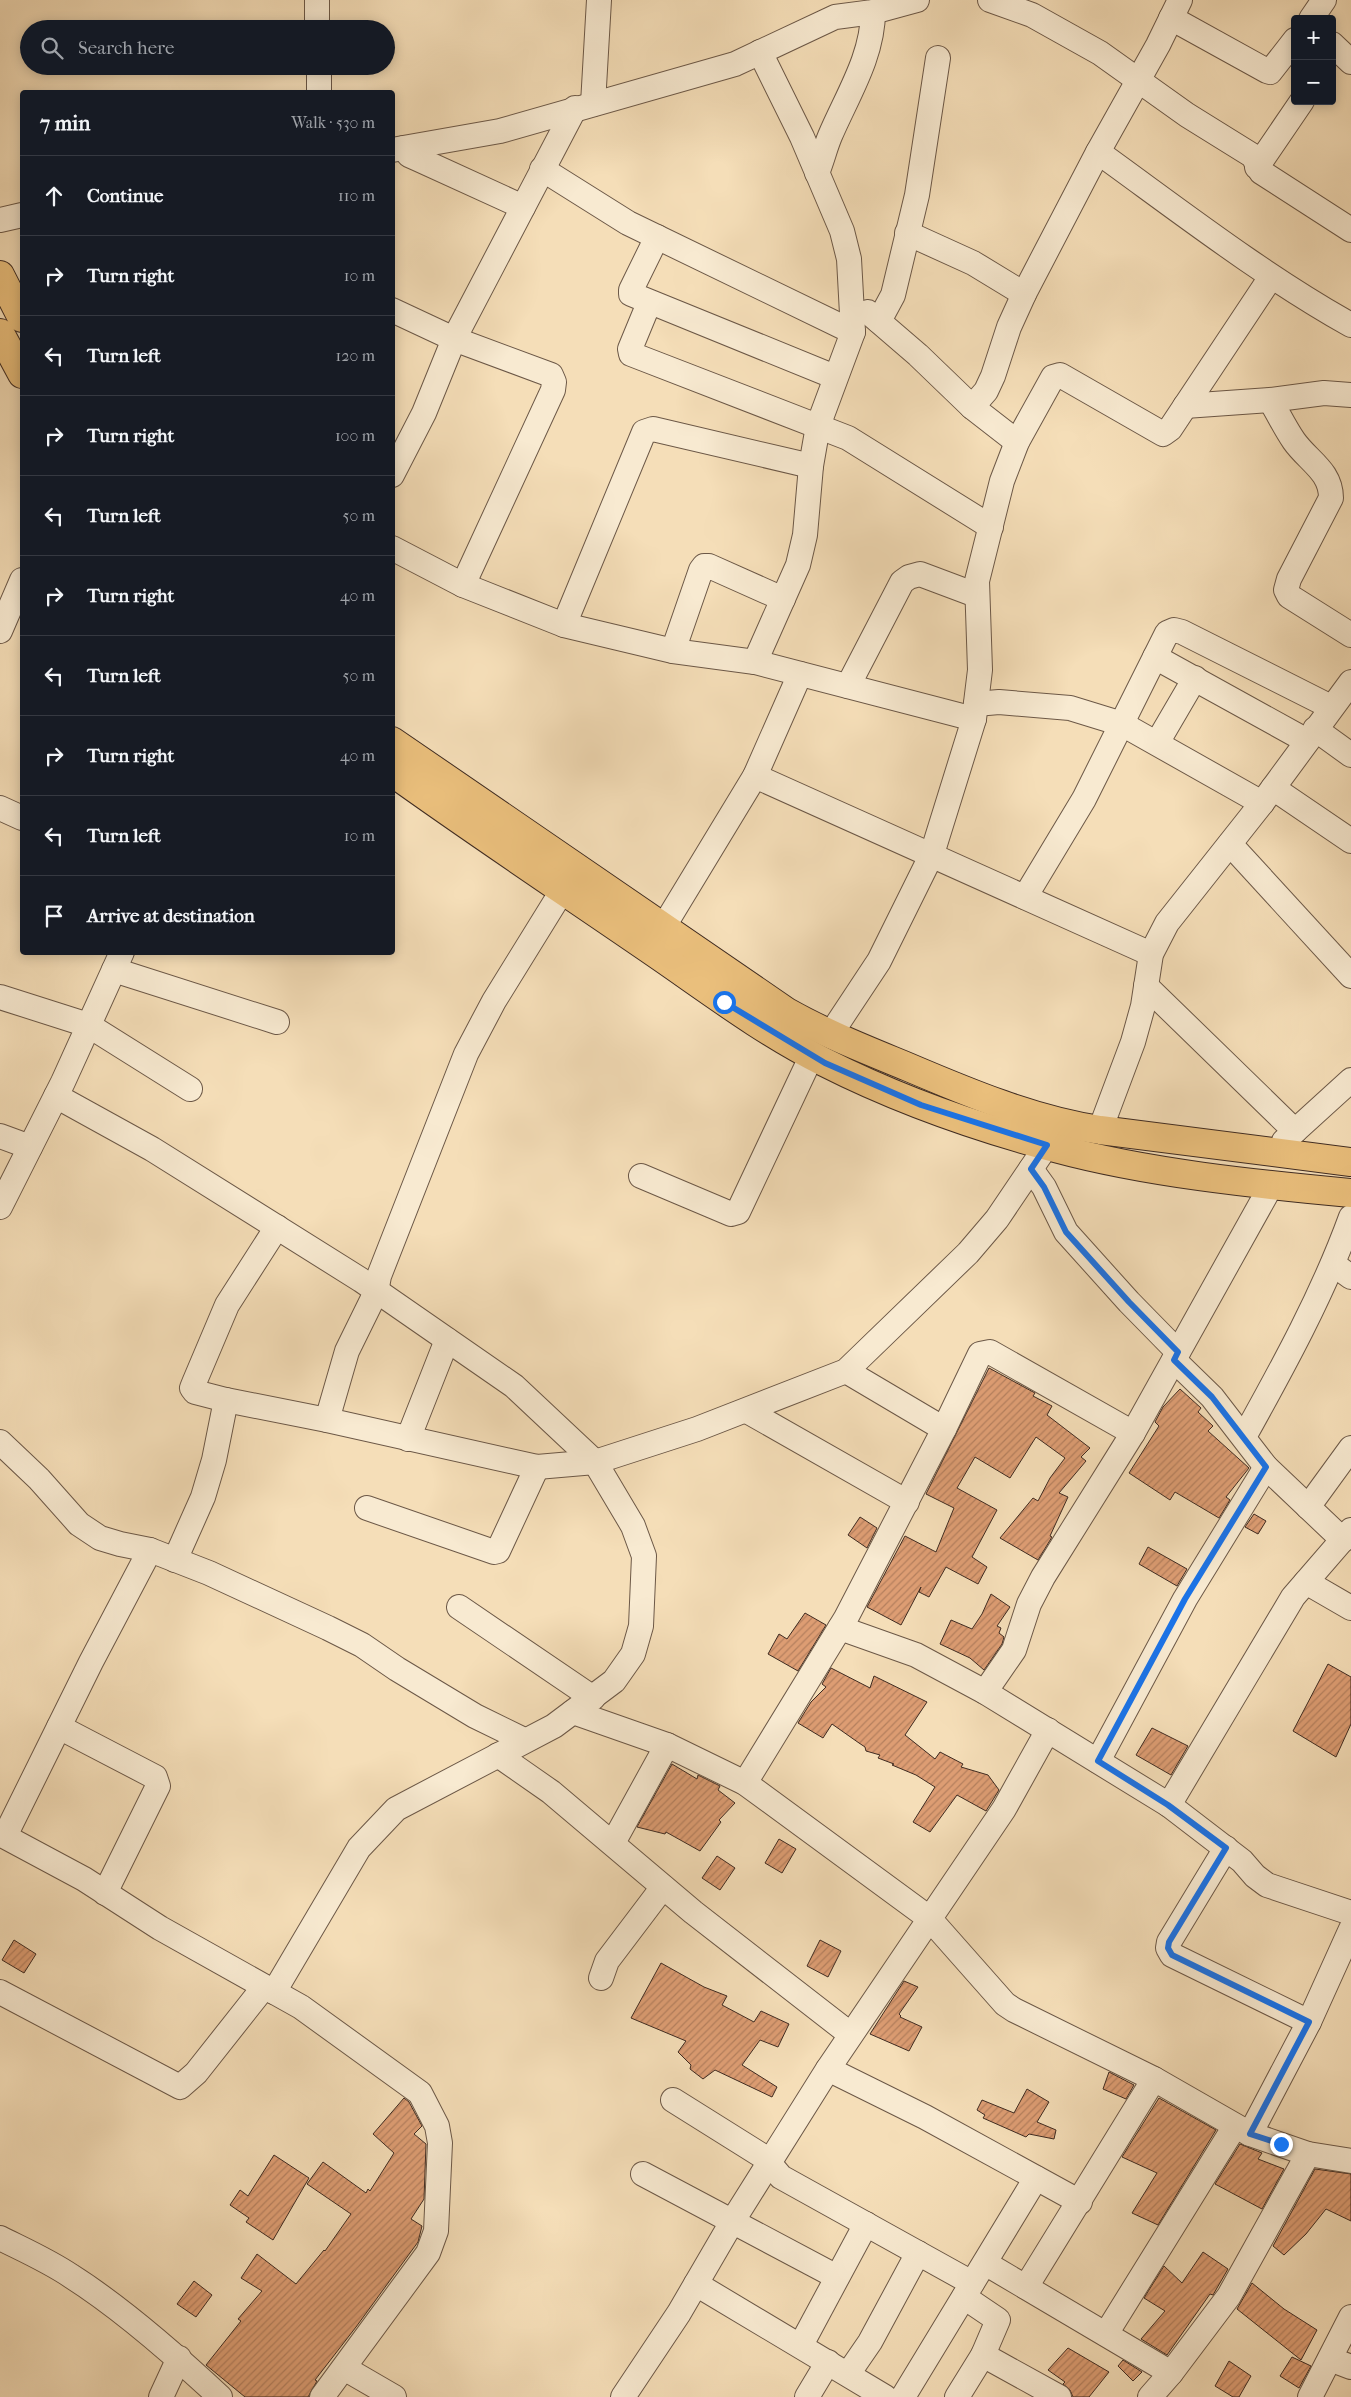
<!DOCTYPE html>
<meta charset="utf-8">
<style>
:root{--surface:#171b24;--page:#242831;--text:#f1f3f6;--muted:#9ea1a6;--line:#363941}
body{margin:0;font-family:"IM FELL French Canon",serif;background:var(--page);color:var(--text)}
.controls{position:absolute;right:15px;top:15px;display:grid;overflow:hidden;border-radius:5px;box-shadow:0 2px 12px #0003}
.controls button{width:45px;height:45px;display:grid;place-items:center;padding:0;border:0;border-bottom:1px solid var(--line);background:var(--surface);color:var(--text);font:25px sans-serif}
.stop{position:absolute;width:15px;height:15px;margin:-11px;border:4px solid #1a73e8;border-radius:50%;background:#fff}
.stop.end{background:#1a73e8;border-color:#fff;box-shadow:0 1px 5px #0008}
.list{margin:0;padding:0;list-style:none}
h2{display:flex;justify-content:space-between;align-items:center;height:65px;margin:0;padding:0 20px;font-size:21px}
h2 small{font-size:16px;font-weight:400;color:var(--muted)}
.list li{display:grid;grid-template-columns:32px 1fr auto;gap:15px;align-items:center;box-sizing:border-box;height:80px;padding:0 20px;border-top:1px solid var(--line)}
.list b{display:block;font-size:19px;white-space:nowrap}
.list em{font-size:16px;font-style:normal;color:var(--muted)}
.icon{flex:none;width:28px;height:28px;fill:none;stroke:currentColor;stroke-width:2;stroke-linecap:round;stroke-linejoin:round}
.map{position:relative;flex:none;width:1351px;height:2397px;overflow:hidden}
.search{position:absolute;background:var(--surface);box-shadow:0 2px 12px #0003;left:20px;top:20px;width:375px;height:55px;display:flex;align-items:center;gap:12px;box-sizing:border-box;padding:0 18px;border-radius:28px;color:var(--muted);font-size:19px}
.panel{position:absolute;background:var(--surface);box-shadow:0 2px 12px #0003;left:20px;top:90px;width:375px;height:865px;border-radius:5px}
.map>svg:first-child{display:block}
.building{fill:url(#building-hatch);stroke:#3f2b21}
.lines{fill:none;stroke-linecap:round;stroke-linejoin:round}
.minor-casing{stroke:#6c5847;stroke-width:26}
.major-casing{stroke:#3f2b21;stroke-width:30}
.minor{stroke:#f8ead1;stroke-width:24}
.major{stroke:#eabf7c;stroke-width:28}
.route{stroke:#1a73e8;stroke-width:6}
</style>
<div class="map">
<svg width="1351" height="2397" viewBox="0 0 1351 2397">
<defs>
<pattern id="building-hatch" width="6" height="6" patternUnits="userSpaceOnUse" patternTransform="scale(1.25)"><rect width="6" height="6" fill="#dd9d73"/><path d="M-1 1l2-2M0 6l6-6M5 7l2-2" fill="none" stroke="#b5805e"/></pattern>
</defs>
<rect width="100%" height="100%" fill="#f5deb8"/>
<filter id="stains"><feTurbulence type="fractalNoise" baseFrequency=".004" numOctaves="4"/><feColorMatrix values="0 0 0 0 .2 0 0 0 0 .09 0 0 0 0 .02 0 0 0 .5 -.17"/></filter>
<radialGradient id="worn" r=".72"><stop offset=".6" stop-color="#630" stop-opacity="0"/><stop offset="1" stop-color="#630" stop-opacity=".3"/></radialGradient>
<g class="building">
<path d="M 989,1368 L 1035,1393 L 1033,1396 L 1052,1406 L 1047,1415 L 1090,1448 L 1081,1457 L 1086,1461 L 1059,1493 L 1068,1497 L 1050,1536 L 1052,1537 L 1038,1560 L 1000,1538 L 1033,1498 L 1038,1501 L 1050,1478 L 1065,1458 L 1036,1437 L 1010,1478 L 975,1457 L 957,1488 L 997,1510 L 972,1557 L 987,1567 L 978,1584 L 946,1567 L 929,1597 L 919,1592 L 921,1587 L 901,1625 L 867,1607 L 905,1536 L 936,1552 L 954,1508 L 926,1494 Z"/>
<path d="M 1180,1389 L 1201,1408 L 1198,1412 L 1213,1426 L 1208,1431 L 1249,1468 L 1226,1497 L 1230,1500 L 1219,1518 L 1175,1492 L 1170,1500 L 1129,1473 L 1159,1426 L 1155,1422 L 1163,1407 Z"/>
<path d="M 1254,1514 L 1266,1521 L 1258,1534 L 1245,1527 Z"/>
<path d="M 860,1517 L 877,1528 L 867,1548 L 848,1535 Z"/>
<path d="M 1148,1547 L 1187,1569 L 1177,1586 L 1139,1564 Z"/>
<path d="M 991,1594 L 1010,1607 L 997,1626 L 1001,1628 L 999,1633 L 1004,1637 L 1002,1644 L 984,1670 L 970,1658 L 940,1644 L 951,1620 L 972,1629 L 982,1614 Z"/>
<path d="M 805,1613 L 826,1625 L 798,1671 L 768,1654 L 779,1634 L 787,1639 Z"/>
<path d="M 1328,1664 L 1351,1677 L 1351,1724 L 1336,1757 L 1293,1731 Z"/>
<path d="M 831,1668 L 870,1688 L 874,1676 L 927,1702 L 905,1735 L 935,1759 L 940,1752 L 963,1764 L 961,1767 L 988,1775 L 999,1790 L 986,1811 L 957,1795 L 930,1832 L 913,1822 L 935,1787 L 916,1775 L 892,1765 L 894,1764 L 878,1758 L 880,1755 L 866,1751 L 865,1747 L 859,1743 L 832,1724 L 823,1738 L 798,1723 L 811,1702 L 826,1687 L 822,1684 Z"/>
<path d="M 1152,1728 L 1188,1746 L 1171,1775 L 1136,1755 Z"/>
<path d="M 672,1764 L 697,1779 L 698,1775 L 720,1786 L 718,1790 L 735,1803 L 719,1820 L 721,1822 L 700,1851 L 666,1832 L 665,1834 L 637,1827 Z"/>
<path d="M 779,1839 L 796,1849 L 782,1873 L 765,1863 Z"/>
<path d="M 717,1856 L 735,1868 L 720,1890 L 702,1878 Z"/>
<path d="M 14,1940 L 36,1954 L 24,1973 L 2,1960 Z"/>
<path d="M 820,1940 L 841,1951 L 828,1977 L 807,1966 Z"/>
<path d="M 661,1963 L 704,1987 L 727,1996 L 722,2005 L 754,2022 L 761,2011 L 789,2024 L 778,2047 L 760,2040 L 742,2065 L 777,2087 L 772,2097 L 715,2070 L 703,2079 L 690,2069 L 691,2065 L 678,2052 L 686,2041 L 631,2018 Z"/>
<path d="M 904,1981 L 918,1987 L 899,2014 L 901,2016 L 900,2017 L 922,2027 L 909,2051 L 870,2034 Z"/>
<path d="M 1109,2072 L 1134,2085 L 1126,2099 L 1103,2089 Z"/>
<path d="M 1027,2089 L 1049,2102 L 1037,2122 L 1056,2130 L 1054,2139 L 1029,2134 L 1026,2137 L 983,2118 L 985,2115 L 977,2110 L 982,2100 L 1014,2113 Z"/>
<path d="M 404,2098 L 409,2102 L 422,2126 L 414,2134 L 426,2144 L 424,2199 L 411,2219 L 422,2226 L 418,2242 L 356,2327 L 315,2380 L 317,2381 L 308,2397 L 245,2397 L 206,2365 L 241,2321 L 238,2319 L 262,2291 L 241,2278 L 257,2254 L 296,2284 L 324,2250 L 325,2251 L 351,2214 L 307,2184 L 323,2162 L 366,2193 L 368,2189 L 370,2191 L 394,2153 L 373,2134 Z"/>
<path d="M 1159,2098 L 1216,2130 L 1158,2225 L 1132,2213 L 1157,2173 L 1122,2157 Z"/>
<path d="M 1240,2144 L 1262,2153 L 1258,2159 L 1284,2169 L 1262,2209 L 1215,2184 Z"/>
<path d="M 274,2155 L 309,2178 L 273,2240 L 246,2222 L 249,2218 L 230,2205 L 240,2190 L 248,2196 Z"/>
<path d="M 1315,2169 L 1351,2174 L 1351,2221 L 1326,2209 L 1306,2234 L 1284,2255 L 1273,2246 Z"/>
<path d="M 1203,2252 L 1228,2269 L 1217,2288 L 1213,2295 L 1210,2294 L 1167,2355 L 1141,2339 L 1165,2311 L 1144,2298 L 1164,2266 L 1182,2283 Z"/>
<path d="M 194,2281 L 212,2295 L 196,2317 L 177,2304 Z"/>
<path d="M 1252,2283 L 1284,2309 L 1317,2330 L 1301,2360 L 1237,2309 Z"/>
<path d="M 1068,2348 L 1109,2372 L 1089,2397 L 1073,2397 L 1070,2390 L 1063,2384 L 1065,2382 L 1048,2370 Z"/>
<path d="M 1292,2357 L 1311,2366 L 1299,2388 L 1280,2376 Z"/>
<path d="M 1123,2360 L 1142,2372 L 1133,2381 L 1118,2366 Z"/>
<path d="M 1229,2361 L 1251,2376 L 1239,2397 L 1233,2397 L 1215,2386 Z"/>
</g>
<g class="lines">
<defs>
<g id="minor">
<path d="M 317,0 L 317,29"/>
<path d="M 990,0 L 1032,15 L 1100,53 L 1187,115 L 1253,156 L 1261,172 L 1351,230"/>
<path d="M 1171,18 L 1267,71 L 1270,72 L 1295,40"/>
<path d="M 1311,19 L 1324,0"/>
<path d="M 1332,44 L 1351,62"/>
<path d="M 319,66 L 319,92"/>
<path d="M 593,104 L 599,0"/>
<path d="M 404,148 L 409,155 L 418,159 L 523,207"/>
<path d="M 392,150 L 500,131 L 735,64 L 835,17 L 873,12 L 917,0"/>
<path d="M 1098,152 C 1181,212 1262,275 1351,325"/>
<path d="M 1257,167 L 1302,101"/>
<path d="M 542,169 L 628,223 L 853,332"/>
<path d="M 817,173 C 822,161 825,148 830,136 C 847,96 873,56 873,12"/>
<path d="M 0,220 L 22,215"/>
<path d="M 907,233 L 973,263 L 1024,294"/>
<path d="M 657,237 L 631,290 L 631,294 L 835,377"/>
<path d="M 649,303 L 630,349 L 631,354 L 848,438 L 991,527"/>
<path d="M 392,310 L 454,339 L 551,375 L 554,382 L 553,390 L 463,585"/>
<path d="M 868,312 L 918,355 L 972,407 L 1017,442"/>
<path d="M 879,321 L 893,295 L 917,195 L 938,58"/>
<path d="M 1270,400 C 1278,413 1285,428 1294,441 C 1308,461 1331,471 1331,498 L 1289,579 L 1286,590 L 1289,596 L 1351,635"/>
<path d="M 1185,406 L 1270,400 L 1324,393 L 1351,395"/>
<path d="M 972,407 L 986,391 L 993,376 L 1009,327 L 1024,294 L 1098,152 L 1158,45 L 1180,0"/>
<path d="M 392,475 L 424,413 L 454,339 L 575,108"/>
<path d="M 392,548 L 463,585 L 564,625 L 673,651 L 755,662 L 974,719"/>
<path d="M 564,625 L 644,432 L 653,429 L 811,466"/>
<path d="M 0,631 L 22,580"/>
<path d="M 673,651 L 701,570 L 704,566 L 709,566 L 783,599"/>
<path d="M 1155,657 L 1307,741"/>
<path d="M 755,662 L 798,565 L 805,535 L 811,466 L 818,426 L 853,332 L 849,259 L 842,231 L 802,137 L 760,52"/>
<path d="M 848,686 L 902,582 L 909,577 L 920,574 L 976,595"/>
<path d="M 976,704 L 999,702 L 1070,708 L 1122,724 L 1262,803"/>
<path d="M 1315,729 L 1351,755"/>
<path d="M 1157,743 L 1195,678"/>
<path d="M 755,776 L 1151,954"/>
<path d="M 1273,788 L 1351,841"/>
<path d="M 0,808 L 22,818"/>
<path d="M 1230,844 L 1351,976"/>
<path d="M 1025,897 L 1084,799 L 1167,633 L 1174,630 L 1182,632 L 1331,707"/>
<path d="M 664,926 L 755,776 L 800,674"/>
<path d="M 114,970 L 277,1022"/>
<path d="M 1146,986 L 1295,1131"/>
<path d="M 0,997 L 88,1025 L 190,1089"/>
<path d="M 830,1035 L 879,961 L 932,854 L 974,719 L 980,670 L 977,581 L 1002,481 L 1017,442 L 1053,377 L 1060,375 L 1163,434 L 1170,429 L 1271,277"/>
<path d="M 56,1096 L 152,1149 L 361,1280 L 514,1386 L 595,1462 L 633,1526 L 644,1556 L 641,1626 L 633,1654 L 614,1681 L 554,1726 L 396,1809 L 359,1848 L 274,1992"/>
<path d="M 1100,1130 L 1133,1042 L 1143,1006 L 1151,954 L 1167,923 L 1262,803 L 1351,682"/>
<path d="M 0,1136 L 30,1147"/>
<path d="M 1284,1141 L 1351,1080"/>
<path d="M 1031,1169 L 1044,1187 L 1066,1232 L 1129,1302 L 1178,1352"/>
<path d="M 641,1176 L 731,1214 L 738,1212 L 812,1055"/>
<path d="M 0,1207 L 63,1082 L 122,952"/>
<path d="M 277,1227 L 227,1305 L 194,1383 L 192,1388 L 195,1392 L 226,1400 L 327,1420 L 537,1467 L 595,1462 L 697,1429 L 846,1371 L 968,1253 L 997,1219 L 1047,1145"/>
<path d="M 1333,1264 L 1351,1277"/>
<path d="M 1174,1360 L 1212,1397 L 1266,1467 L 1343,1540"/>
<path d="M 846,1371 L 944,1429"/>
<path d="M 747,1411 L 907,1502"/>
<path d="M 327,1420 L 347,1351 L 376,1292 L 379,1276 L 466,1054 L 494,1001 L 562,891"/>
<path d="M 1244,1437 C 1284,1365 1323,1294 1351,1217"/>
<path d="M 408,1439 L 447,1340"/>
<path d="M 0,1442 L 39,1479 L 79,1524 L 100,1538 L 120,1544 L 150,1550 L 209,1573 L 328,1628 L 362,1645 L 397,1669 L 475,1716 L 524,1740"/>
<path d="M 1308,1507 L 1351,1448"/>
<path d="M 367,1508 L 494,1552 L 498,1551 L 537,1467"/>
<path d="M 175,1560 L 203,1497 L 214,1460 L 226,1400"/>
<path d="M 1306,1582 L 1351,1608"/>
<path d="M 459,1607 L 593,1698"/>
<path d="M 840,1628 L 916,1655 L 985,1692 L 1169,1805 L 1242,1861 L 1255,1876 L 1267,1885 L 1351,1913"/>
<path d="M 985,1692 L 1014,1650 L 1029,1604 L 1043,1577 L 1133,1433 L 1272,1184"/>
<path d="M 573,1712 L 667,1745 L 745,1783 L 929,1918 L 1005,2004 L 1014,2010 L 1154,2079 L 1250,2134 L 1308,2154 L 1351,2161"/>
<path d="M 59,1727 L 155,1777 L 158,1786 L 105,1893"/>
<path d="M 498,1755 L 551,1792 L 693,1912 L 850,2034"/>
<path d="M 1098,1761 L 1185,1599 L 1266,1467"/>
<path d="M 745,1783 L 846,1618 L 944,1429 L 980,1354 L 990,1352 L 1133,1433"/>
<path d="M 1169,1805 L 1293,1597 L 1351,1530"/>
<path d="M 0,1834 L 84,1879 L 160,1928 L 301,2007 L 420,2093 L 437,2126 L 440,2143 L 436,2231 L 428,2253 L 322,2397"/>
<path d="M 5,1836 L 91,1662 L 150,1550"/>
<path d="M 613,1843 L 667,1745"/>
<path d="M 1226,1848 L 1169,1942 L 1168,1948 L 1172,1955 L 1309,2022"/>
<path d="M 601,1978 L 607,1961 L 663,1887"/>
<path d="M 0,1992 L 180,2087 L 196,2073 L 264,1987"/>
<path d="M 828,2069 L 925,2117 L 1080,2202"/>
<path d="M 673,2100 L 764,2157 L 781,2177 L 972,2283"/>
<path d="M 1250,2134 L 1309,2022 L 1351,1929"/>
<path d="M 643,2174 L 837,2277"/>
<path d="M 0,2238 C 24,2250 49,2261 71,2276 C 123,2309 175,2355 220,2397"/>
<path d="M 985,2263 L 1171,2373"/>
<path d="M 696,2284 L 885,2397"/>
<path d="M 1026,2287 L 1154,2079"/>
<path d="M 1106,2334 L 1235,2126"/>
<path d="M 801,2345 L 866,2224"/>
<path d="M 983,2355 L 1059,2397"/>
<path d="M 1330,2359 L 1351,2367"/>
<path d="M 344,2368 L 394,2397"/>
<path d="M 848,2374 L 870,2342 L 918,2253"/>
<path d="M 161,2397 L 179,2358"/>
<path d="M 623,2397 L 679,2313 L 732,2222 L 828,2069 L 1004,1809 L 1048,1730"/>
<path d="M 807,2397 L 828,2362"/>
<path d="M 903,2397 L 1036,2178"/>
<path d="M 957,2397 L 983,2355 L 998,2320 L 964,2297"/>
<path d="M 1150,2397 L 1171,2373 L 1229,2296 L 1308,2154"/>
<path d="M 1310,2397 L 1351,2317"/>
</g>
<g id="major">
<path d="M 0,275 L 22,318"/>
<path d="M 0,333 L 22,374"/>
<path d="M 392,741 L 787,1012 C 826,1034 867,1050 908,1067 C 969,1093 1034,1120 1100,1130 L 1351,1162"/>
<path d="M 392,772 C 481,836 572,896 662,958 C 714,994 766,1033 824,1062 C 897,1099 976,1127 1055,1148 C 1147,1173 1255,1184 1351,1193"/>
</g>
</defs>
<use href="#minor" class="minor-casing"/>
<use href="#major" class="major-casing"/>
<use href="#minor" class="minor"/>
<use href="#major" class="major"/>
</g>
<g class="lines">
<path class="route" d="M 724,1002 L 825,1063 L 921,1105 L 1047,1145 L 1031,1169 L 1044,1187 L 1066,1232 L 1129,1302 L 1178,1352 L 1174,1360 L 1212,1397 L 1266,1467 L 1185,1599 L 1098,1761 L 1168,1805 L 1226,1848 L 1169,1942 L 1168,1948 L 1172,1955 L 1309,2022 L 1250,2134 L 1281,2144"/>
</g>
<rect width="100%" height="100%" filter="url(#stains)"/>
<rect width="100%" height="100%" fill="url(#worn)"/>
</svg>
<div class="controls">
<button>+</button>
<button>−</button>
</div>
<div class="stop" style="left:724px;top:1002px"></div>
<div class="stop end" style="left:1281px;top:2144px"></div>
<div class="search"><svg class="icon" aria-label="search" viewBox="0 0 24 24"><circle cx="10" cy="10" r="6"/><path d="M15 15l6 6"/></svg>Search here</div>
<section class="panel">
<h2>7 min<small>Walk · 530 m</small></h2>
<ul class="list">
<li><svg class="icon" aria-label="ahead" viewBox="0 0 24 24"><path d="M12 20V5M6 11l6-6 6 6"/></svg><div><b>Continue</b></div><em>110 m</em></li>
<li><svg class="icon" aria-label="right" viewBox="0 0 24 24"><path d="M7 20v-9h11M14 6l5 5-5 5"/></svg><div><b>Turn right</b></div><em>10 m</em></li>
<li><svg class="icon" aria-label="left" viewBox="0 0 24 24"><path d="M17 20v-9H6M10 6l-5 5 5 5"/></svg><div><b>Turn left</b></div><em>120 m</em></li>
<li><svg class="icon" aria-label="right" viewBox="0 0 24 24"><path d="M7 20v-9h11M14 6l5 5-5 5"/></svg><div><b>Turn right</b></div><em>100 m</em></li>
<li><svg class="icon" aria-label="left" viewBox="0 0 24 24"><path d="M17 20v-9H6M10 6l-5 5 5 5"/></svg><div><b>Turn left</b></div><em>50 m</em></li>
<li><svg class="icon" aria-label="right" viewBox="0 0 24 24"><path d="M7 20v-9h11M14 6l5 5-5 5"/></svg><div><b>Turn right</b></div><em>40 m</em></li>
<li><svg class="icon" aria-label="left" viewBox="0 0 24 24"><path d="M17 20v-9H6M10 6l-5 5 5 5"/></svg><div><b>Turn left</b></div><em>50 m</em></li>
<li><svg class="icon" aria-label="right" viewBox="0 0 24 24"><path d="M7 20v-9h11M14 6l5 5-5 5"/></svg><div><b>Turn right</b></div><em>40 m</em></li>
<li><svg class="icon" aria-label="left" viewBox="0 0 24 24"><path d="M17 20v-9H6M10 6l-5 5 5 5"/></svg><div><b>Turn left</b></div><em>10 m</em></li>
<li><svg class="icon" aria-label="arrive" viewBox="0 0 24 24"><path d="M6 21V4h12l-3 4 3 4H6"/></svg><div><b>Arrive at destination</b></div></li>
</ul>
</section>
</div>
